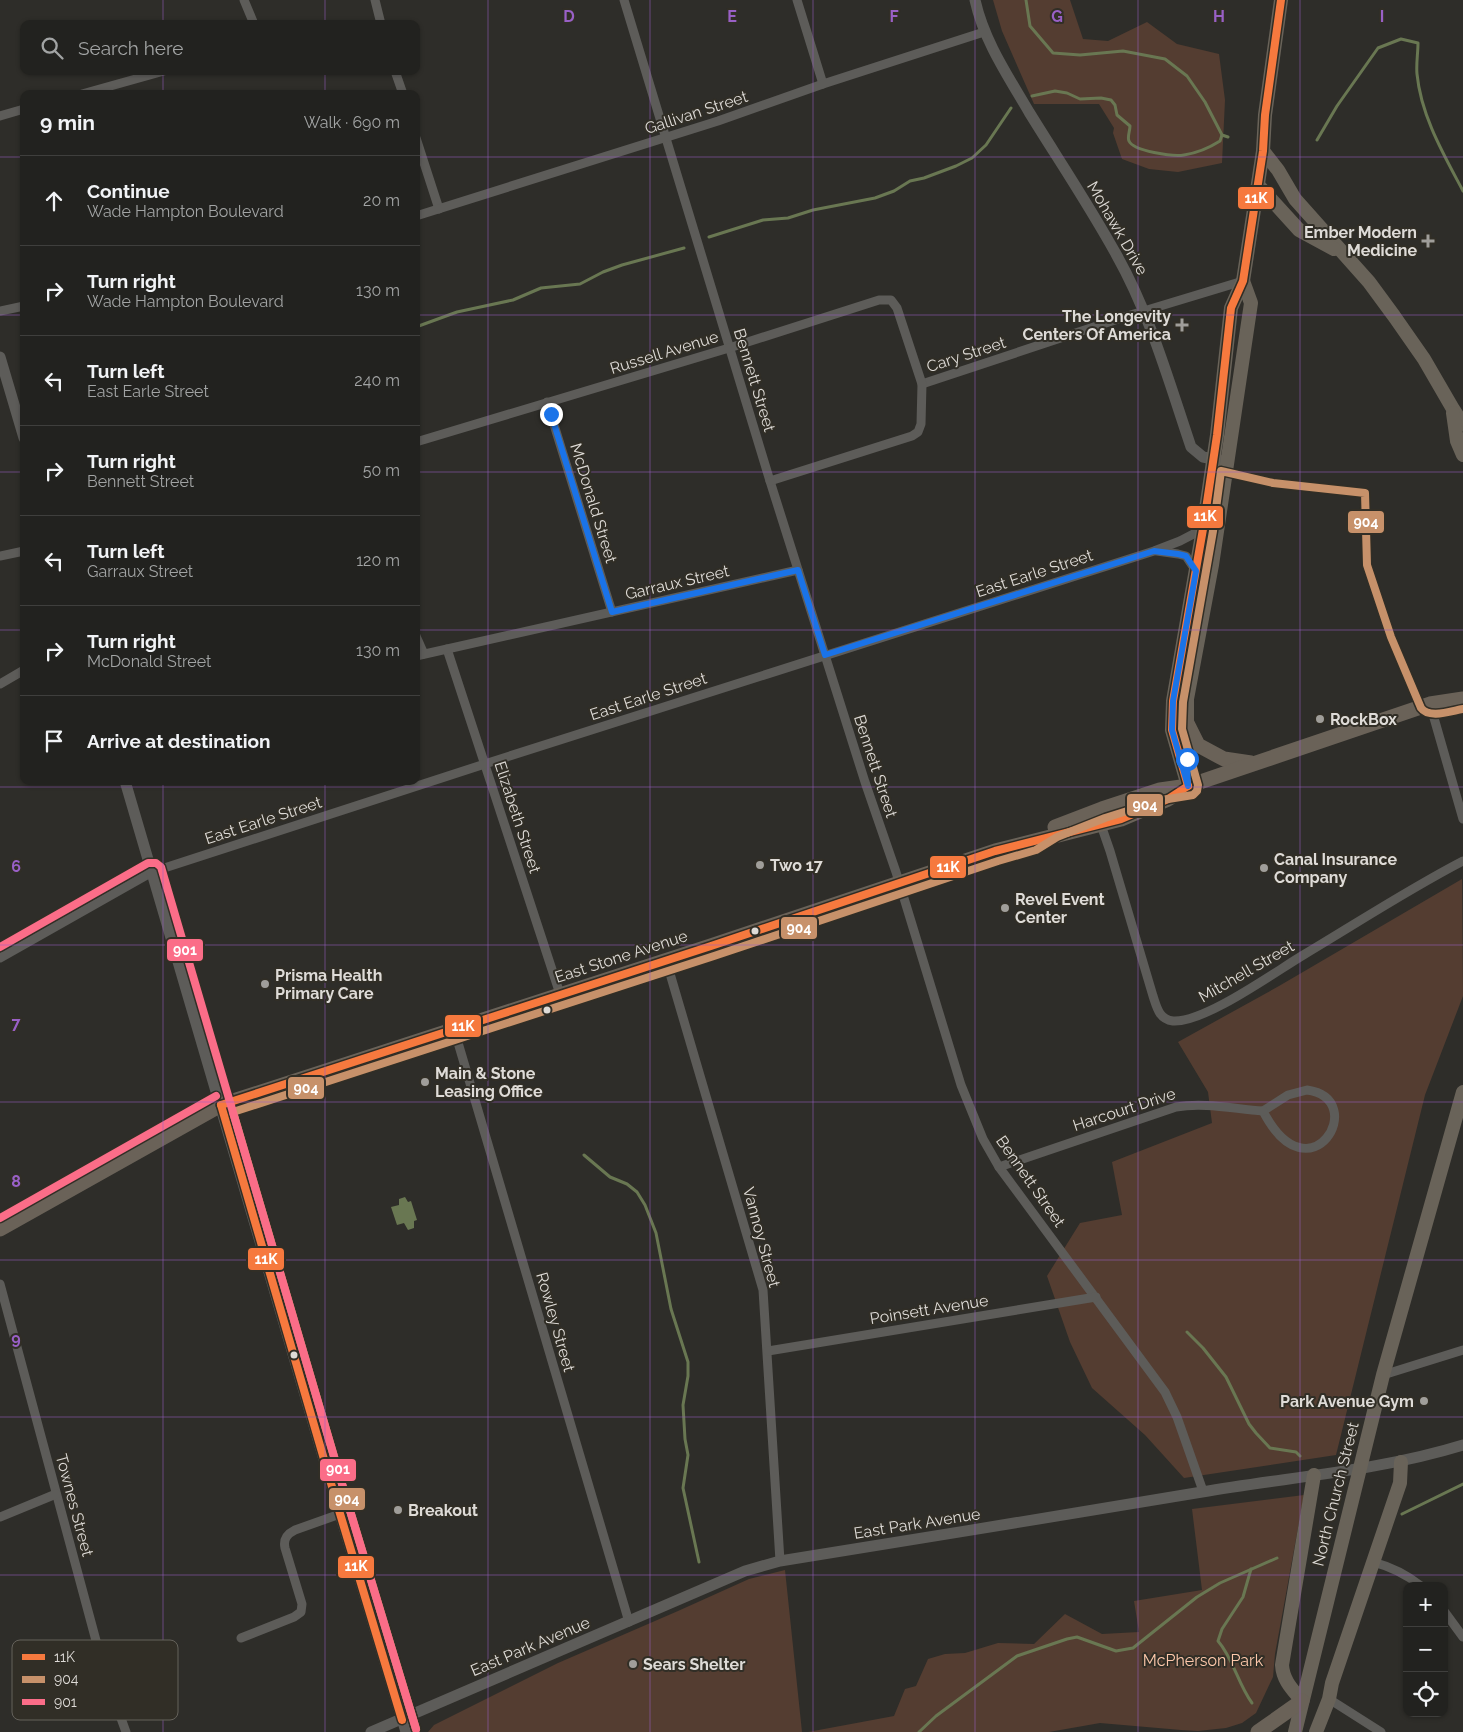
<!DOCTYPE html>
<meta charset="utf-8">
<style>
:root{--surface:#22221f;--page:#2a2a28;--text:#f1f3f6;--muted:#a2a4a4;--line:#3f3f3d}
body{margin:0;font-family:Raleway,sans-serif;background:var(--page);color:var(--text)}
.controls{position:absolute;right:15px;bottom:15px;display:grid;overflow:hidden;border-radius:10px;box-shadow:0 1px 4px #0004}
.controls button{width:45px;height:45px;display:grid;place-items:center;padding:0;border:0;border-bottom:1px solid var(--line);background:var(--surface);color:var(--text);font:25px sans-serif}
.stop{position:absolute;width:15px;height:15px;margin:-11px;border:4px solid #1a73e8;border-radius:50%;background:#fff}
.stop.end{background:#1a73e8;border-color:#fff;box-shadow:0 1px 5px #0008}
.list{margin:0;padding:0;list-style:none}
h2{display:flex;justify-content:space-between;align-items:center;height:65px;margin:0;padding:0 20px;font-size:21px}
h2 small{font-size:16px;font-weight:400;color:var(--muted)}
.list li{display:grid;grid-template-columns:32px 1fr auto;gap:15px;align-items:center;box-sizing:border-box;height:90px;padding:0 20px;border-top:1px solid var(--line)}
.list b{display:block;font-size:19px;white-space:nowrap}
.list p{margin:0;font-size:16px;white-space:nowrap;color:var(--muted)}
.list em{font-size:16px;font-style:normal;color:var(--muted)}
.icon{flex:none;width:28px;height:28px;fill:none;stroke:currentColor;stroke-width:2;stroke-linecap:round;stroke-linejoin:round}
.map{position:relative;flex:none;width:1463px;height:1732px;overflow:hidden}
.search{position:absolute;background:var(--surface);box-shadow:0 1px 4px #0004;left:20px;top:20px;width:400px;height:55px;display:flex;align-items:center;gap:12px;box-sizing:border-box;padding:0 18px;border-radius:10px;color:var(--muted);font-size:19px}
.panel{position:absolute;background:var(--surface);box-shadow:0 1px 4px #0004;left:20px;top:90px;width:400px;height:695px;border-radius:10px}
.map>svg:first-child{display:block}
.green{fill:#543d31}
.water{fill:#697752}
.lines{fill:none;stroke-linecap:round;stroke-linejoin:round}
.stream{stroke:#697752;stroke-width:3}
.minor{stroke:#5d5c59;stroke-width:9}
.tertiary{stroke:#5d5c59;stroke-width:11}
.primary{stroke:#696359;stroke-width:14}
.trunk{stroke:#6a6258;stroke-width:15}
.bus-1-casing{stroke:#312e26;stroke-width:11}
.bus-2-casing{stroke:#312e26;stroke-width:11}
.bus-3-casing{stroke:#312e26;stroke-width:11}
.bus-1{stroke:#f6793e;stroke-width:8}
.bus-2{stroke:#c7916a;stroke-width:8}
.bus-3{stroke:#fb6d88;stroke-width:8}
.route{stroke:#1a73e8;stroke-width:6}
.grid{fill:none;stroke:#9960c6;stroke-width:1;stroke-opacity:0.55}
.poi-dot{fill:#a09e9a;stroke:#312e26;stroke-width:2}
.bus-dot{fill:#dedbd7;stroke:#312e26;stroke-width:2}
.labels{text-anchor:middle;stroke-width:4;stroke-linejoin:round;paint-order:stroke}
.street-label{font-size:16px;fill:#dedbd7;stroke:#312e26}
.poi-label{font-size:16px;font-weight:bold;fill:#dedbd7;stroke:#312e26;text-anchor:start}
.park-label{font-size:16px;fill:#fec8ab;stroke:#312e26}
.key{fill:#312e26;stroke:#65625b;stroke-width:1}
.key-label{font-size:14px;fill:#dedbd7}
.grid-label{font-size:16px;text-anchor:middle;font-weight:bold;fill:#9960c6;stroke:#312e26;stroke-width:4;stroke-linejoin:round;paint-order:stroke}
.line-badge{stroke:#312e26;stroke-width:2}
.badge-label{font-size:14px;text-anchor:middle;font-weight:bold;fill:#fff}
</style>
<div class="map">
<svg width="1463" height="1732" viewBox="0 0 1463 1732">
<rect width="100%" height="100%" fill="#2e2d29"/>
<g class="green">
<path d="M 993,0 L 1070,0 L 1083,39 L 1108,41 L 1147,22 L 1177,44 L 1219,54 L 1225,100 L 1222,163 L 1178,172 L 1149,169 L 1122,159 L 1113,133 L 1114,128 L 1099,104 L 1034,104 L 1002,31 Z"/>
<path d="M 1462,879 L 1463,996 L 1425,1095 L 1336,1455 L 1184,1478 L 1145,1435 L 1092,1388 L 1070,1342 L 1047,1276 L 1080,1223 L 1122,1215 L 1112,1162 L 1212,1123 L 1208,1092 L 1178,1042 L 1279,986 Z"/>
<path d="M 1304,1495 L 1275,1654 L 1273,1677 L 1256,1713 L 1242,1723 L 1226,1728 L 1198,1731 L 1181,1730 L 1100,1723 L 1049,1732 L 808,1732 L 894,1716 L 905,1689 L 916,1686 L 928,1659 L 945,1654 L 965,1653 L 998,1643 L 1034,1644 L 1065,1614 L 1102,1634 L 1139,1632 L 1134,1601 L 1202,1590 L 1192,1509 Z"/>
<path d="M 785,1570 L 802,1732 L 428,1732 L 434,1725 L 558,1663 L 678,1611 L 749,1579 Z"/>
</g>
<path class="water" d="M 405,1197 L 408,1202 L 411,1201 L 417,1220 L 414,1221 L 414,1228 L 408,1230 L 404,1223 L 397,1225 L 391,1207 L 399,1205 L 399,1199 Z"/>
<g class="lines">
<g class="stream">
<path d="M 1026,0 L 1030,26 L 1053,53 L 1080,55 L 1123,51 L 1165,59 L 1187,76 L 1205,102 L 1222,135 L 1228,137"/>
<path d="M 1032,96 L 1055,91 L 1067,93 L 1080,99 L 1101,98 L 1111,100 L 1115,105 L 1117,115 L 1130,126 C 1130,131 1127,137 1129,141 C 1133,151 1174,157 1184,155 C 1197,153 1209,148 1220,141 L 1222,135"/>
<path d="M 1317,140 L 1337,106 L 1378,48 L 1401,39 L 1418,43 C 1418,53 1416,64 1417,74 C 1421,116 1444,155 1463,191"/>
<path d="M 709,237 L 763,220 L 788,218 L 813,210 L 875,198 L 894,191 L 910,181 L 924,178 L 956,166 L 972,158 L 986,145 L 1011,108"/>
<path d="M 416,327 L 457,312 L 513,300 L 541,288 L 580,284 L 603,272 L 622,265 L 684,248"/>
<path d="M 584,1155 L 610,1177 L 627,1184 L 637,1192 L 645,1205 L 656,1233 L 671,1309 L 688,1362 L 688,1376 L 683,1405 L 685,1439 L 688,1455 L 683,1488 L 699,1562"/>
<path d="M 1187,1332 L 1203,1348 L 1226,1377 L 1249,1424 L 1256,1433 L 1270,1448 L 1296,1452 L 1300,1456"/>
<path d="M 1402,1514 L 1463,1484"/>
<path d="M 1251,1569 L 1243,1597 L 1222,1629 L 1218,1641 C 1233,1658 1238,1684 1252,1703"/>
<path d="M 919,1732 L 936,1716 L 1017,1656 L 1067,1639 L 1077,1637 L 1116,1651 L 1133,1648 L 1197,1597 L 1220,1583 L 1277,1558"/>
</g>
<g class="minor">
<path d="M 244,0 L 254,24"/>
<path d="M 375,0 L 381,24"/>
<path d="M 624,0 L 770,481 L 865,782 L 896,872 L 961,1085 L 983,1139 L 999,1167 L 1165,1392 L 1177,1417 L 1203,1491"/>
<path d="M 797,0 L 823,84"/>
<path d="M 395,71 L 403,94"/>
<path d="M 82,94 L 164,71"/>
<path d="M 0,116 L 24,109"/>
<path d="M 416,138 L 439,209"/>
<path d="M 416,216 L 718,121 L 823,84 L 984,32"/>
<path d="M 0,311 L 24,306"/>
<path d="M 922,384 L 1124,317 L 1243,281"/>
<path d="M 547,402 L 612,612"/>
<path d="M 416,442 L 729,348 L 879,300 L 891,300 L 897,308 L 922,384 L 921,424 L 918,432 L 912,436 L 770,481"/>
<path d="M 1157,551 L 1178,554 L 1186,556 L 1196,571"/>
<path d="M 0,556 L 24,551"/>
<path d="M 416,636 L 424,654"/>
<path d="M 447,649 L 560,994"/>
<path d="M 416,656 L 798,570"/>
<path d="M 0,684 L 24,670"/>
<path d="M 1430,704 L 1463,819"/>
<path d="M 1101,825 L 1110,851 L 1153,996 C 1157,1008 1159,1019 1173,1021 C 1205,1023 1276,971 1305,954 C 1357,923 1409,889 1463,861"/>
<path d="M 0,958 L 152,872 L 491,762 L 1154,551 L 1180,541 L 1203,529"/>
<path d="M 666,960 L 763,1290 L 780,1561"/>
<path d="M 454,1029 L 629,1622"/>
<path d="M 1307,1090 C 1371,1099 1310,1202 1263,1111 L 1288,1095 Z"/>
<path d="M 999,1167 L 1176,1107 C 1205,1102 1234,1109 1263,1111"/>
<path d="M 0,1284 L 105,1674 L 126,1732"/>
<path d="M 768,1351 L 1096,1297"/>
<path d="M 1383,1375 L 1463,1350"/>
<path d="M 0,1517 L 56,1494"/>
<path d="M 1373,1562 C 1392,1567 1406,1574 1421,1586"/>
<path d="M 1444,1611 L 1463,1637"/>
<path d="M 241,1638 L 294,1617 L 301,1612 L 302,1604 L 285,1548 C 283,1539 287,1534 295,1530 L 340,1514"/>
<path d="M 1329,1699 L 1381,1732"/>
</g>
<g class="tertiary">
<path d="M 975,0 C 984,41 1008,76 1029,112 C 1058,159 1089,205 1116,254 C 1150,314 1169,382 1191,447 L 1203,457 L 1228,462"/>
<path d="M 0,357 L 24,438"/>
<path d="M 125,781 L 335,1497 L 406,1732"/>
<path d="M 371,1732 L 745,1571 L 780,1561 C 921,1539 1061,1515 1202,1492 C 1289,1477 1379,1471 1463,1445"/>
</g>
<g class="primary">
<path d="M 1263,151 L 1278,170 L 1295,199 L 1369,282 L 1394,316 L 1424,359 L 1453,409 L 1463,424"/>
<path d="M 1258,185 L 1299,230 L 1334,249"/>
<path d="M 1453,413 L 1457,441 L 1463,455"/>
<path d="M 1187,766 L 1187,699 L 1212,565 L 1251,303 L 1243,281"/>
<path d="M 1188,786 L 1172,730 L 1173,701 L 1203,529 L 1217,435 L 1231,308 L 1243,281 L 1263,151 L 1265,115 L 1281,0"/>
<path d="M 1302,1701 C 1293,1690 1283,1681 1282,1665 L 1314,1475"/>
<path d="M 1295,1732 L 1383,1375 L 1463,1092"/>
<path d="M 1316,1732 L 1329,1699 L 1332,1683 L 1400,1483 L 1401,1462"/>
</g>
<g class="trunk">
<path d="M 1186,721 L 1198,745 L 1224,759 L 1251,763"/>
<path d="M 1055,827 L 1102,809 L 1160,790 L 1188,786 L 1203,781 L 1430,704 L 1463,699"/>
<path d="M 0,1229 L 221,1105 L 711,946 L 995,851 L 1121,819 L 1168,799 L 1188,786"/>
<path d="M 1258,1732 L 1302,1701"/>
</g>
<defs>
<g id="bus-1">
<path d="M 1188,786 L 1172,730 L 1173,701 L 1203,529 L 1217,435 L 1231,308 L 1243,281 L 1263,151 L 1265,115 L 1281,0"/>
<path d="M 221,1105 L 711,946 L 995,851 L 1121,819 L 1168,799 L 1188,786"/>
<path d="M 221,1105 L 335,1497 L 402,1720"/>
</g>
<path id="bus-2" d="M 416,1729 L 345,1494 L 233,1112 L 714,956 L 998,861 L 1036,850 L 1057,837 L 1105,818 L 1162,800 L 1193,795 L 1197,791 L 1198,785 L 1182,729 L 1183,702 L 1213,531 L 1221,471 L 1273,483 L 1365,493 L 1367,565 L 1391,637 L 1421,708 C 1429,719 1451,711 1463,709"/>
<g id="bus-3">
<path d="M 0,947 L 148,863 L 156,863 L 161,867 L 345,1494 L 416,1729"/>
<path d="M 0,1218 L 216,1096"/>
</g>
</defs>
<use href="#bus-1" class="bus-1-casing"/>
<use href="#bus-2" class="bus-2-casing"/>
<use href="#bus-3" class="bus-3-casing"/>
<use href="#bus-1" class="bus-1"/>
<use href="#bus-2" class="bus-2"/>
<use href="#bus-3" class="bus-3"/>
</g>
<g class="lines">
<path class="route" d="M 551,414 L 612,612 L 798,570 L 825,655 L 1154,551 L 1178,554 L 1186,556 L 1196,571 L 1173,701 L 1172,730 L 1188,786 L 1187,759"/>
</g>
<path class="grid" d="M 163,0 L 163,24M 325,0 L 325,24M 488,0 L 488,1732M 650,0 L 650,1732M 813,0 L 813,1732M 975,0 L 975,1732M 1138,0 L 1138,1732M 1300,0 L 1300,1732M 163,71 L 163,94M 325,71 L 325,94M 0,157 L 24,157M 416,157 L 1463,157M 0,315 L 24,315M 416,315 L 1463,315M 0,472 L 24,472M 416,472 L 1463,472M 0,630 L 24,630M 416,630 L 1463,630M 163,781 L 163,1732M 325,781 L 325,1732M 0,787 L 1463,787M 0,945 L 1463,945M 0,1102 L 1463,1102M 0,1260 L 1463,1260M 0,1417 L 1463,1417M 0,1575 L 1463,1575"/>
<g class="poi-dot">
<path d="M1425.5 233.5h5v5h5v5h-5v5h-5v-5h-5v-5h5z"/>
<path d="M1179.5 317.5h5v5h5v5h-5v5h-5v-5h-5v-5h5z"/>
<circle cx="1320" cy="719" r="5"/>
<circle cx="760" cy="865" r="5"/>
<circle cx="1264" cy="868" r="5"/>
<circle cx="1005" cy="908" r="5"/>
<circle cx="265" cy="984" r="5"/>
<circle cx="425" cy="1082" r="5"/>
<circle cx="1424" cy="1401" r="5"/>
<circle cx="398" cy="1510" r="5"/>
<circle cx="633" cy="1664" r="5"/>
</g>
<g class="bus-dot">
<circle cx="755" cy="931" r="4.5"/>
<circle cx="547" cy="1010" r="4.5"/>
<circle cx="294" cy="1355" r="4.5"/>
</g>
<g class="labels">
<g class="street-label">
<text transform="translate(696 112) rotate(-18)" y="6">Gallivan Street</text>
<text transform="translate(1118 228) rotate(60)" y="6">Mohawk Drive</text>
<text transform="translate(664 352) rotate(-17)" y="6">Russell Avenue</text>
<text transform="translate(966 354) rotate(-18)" y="6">Cary Street</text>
<text transform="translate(755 380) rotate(73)" y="6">Bennett Street</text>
<text transform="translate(594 503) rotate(73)" y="6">McDonald Street</text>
<text transform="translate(1034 573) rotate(-18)" y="6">East Earle Street</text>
<text transform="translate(677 582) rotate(-13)" y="6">Garraux Street</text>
<text transform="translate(648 696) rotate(-18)" y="6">East Earle Street</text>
<text transform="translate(876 766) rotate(72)" y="6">Bennett Street</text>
<text transform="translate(518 817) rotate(72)" y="6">Elizabeth Street</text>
<text transform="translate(263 820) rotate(-18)" y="6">East Earle Street</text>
<text transform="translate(621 956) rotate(-18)" y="6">East Stone Avenue</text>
<text transform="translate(1246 971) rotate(-30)" y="6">Mitchell Street</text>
<text transform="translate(1124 1109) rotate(-18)" y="6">Harcourt Drive</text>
<text transform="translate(1031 1181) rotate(55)" y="6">Bennett Street</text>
<text transform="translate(762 1237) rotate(75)" y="6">Vannoy Street</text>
<text transform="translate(929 1309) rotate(-9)" y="6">Poinsett Avenue</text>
<text transform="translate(556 1322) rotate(74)" y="6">Rowley Street</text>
<text transform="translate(1335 1494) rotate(-76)" y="6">North Church Street</text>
<text transform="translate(75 1505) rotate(75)" y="6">Townes Street</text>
<text transform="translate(917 1523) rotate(-9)" y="6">East Park Avenue</text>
<text transform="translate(530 1646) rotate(-23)" y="6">East Park Avenue</text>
</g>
<g class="poi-label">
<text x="1417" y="238" text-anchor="end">Ember Modern<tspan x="1417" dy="18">Medicine</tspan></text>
<text x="1171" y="322" text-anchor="end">The Longevity<tspan x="1171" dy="18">Centers Of America</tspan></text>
<text x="1330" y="725">RockBox</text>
<text x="1274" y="865">Canal Insurance<tspan x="1274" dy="18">Company</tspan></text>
<text x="770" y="871">Two 17</text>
<text x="1015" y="905">Revel Event<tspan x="1015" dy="18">Center</tspan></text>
<text x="275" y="981">Prisma Health<tspan x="275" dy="18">Primary Care</tspan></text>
<text x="435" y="1079">Main &amp; Stone<tspan x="435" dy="18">Leasing Office</tspan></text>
<text x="1414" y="1407" text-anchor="end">Park Avenue Gym</text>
<text x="408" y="1516">Breakout</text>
<text x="643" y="1670">Sears Shelter</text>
</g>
<g class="park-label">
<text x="1203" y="1666">McPherson Park</text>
</g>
</g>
<rect x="12" y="1640" width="166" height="80" rx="8" class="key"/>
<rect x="22" y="1654" width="23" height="6" fill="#f6793e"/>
<rect x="22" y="1676" width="23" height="7" fill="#c7916a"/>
<rect x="22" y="1699" width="23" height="6" fill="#fb6d88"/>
<g class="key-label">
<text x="54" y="1662">11K</text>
<text x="54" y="1684">904</text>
<text x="54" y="1707">901</text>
</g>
<g class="grid-label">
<text x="569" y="22">D</text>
<text x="732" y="22">E</text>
<text x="894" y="22">F</text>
<text x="1057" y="22">G</text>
<text x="1219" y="22">H</text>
<text x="1382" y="22">I</text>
<text x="16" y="872">6</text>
<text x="16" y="1029">7</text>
<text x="16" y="1187">8</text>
<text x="16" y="1344">9</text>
</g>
<g class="line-badge">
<rect x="1237" y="186" width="38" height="24" rx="5" fill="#f6793e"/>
<rect x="1186" y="505" width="38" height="24" rx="5" fill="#f6793e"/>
<rect x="1347" y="510" width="38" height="24" rx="5" fill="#c7916a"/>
<rect x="1126" y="793" width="38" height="24" rx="5" fill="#c7916a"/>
<rect x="929" y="855" width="38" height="24" rx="5" fill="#f6793e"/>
<rect x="780" y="916" width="38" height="24" rx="5" fill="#c7916a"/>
<rect x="166" y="938" width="38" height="24" rx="5" fill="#fb6d88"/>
<rect x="444" y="1014" width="38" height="24" rx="5" fill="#f6793e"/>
<rect x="287" y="1076" width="38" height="24" rx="5" fill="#c7916a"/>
<rect x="247" y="1247" width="38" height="24" rx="5" fill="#f6793e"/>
<rect x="319" y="1458" width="38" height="24" rx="5" fill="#fb6d88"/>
<rect x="328" y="1487" width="38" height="24" rx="5" fill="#c7916a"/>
<rect x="337" y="1555" width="38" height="24" rx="5" fill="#f6793e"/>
</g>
<g class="badge-label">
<text x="1256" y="203">11K</text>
<text x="1205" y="521">11K</text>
<text x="1366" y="527">904</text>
<text x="1145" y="810">904</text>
<text x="948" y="872">11K</text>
<text x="799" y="933">904</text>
<text x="185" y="955">901</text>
<text x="463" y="1031">11K</text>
<text x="306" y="1093">904</text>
<text x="266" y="1264">11K</text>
<text x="338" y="1474">901</text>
<text x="347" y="1504">904</text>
<text x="356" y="1571">11K</text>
</g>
</svg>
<div class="controls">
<button>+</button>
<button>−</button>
<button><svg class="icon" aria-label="locate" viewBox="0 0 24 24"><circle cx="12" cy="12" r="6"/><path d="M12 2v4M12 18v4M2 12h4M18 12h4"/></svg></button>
</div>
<div class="stop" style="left:1187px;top:759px"></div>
<div class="stop end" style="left:551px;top:414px"></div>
<div class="search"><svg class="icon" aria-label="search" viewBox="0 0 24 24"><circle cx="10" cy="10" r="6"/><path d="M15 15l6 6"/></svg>Search here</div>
<section class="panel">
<h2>9 min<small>Walk · 690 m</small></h2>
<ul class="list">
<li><svg class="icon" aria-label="ahead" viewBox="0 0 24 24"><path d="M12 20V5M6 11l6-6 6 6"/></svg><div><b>Continue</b><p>Wade Hampton Boulevard</p></div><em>20 m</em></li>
<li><svg class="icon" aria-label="right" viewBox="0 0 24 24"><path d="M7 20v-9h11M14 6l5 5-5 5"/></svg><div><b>Turn right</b><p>Wade Hampton Boulevard</p></div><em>130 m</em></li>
<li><svg class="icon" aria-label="left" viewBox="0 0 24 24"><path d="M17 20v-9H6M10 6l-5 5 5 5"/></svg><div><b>Turn left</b><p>East Earle Street</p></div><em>240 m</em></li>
<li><svg class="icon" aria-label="right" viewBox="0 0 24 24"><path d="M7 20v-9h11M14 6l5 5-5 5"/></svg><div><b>Turn right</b><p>Bennett Street</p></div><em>50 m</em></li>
<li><svg class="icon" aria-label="left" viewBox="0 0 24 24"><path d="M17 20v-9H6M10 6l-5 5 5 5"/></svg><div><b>Turn left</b><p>Garraux Street</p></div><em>120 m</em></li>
<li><svg class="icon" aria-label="right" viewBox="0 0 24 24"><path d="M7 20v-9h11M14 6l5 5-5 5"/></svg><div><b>Turn right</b><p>McDonald Street</p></div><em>130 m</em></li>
<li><svg class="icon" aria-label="arrive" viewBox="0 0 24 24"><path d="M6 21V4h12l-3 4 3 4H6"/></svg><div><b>Arrive at destination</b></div></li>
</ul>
</section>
</div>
